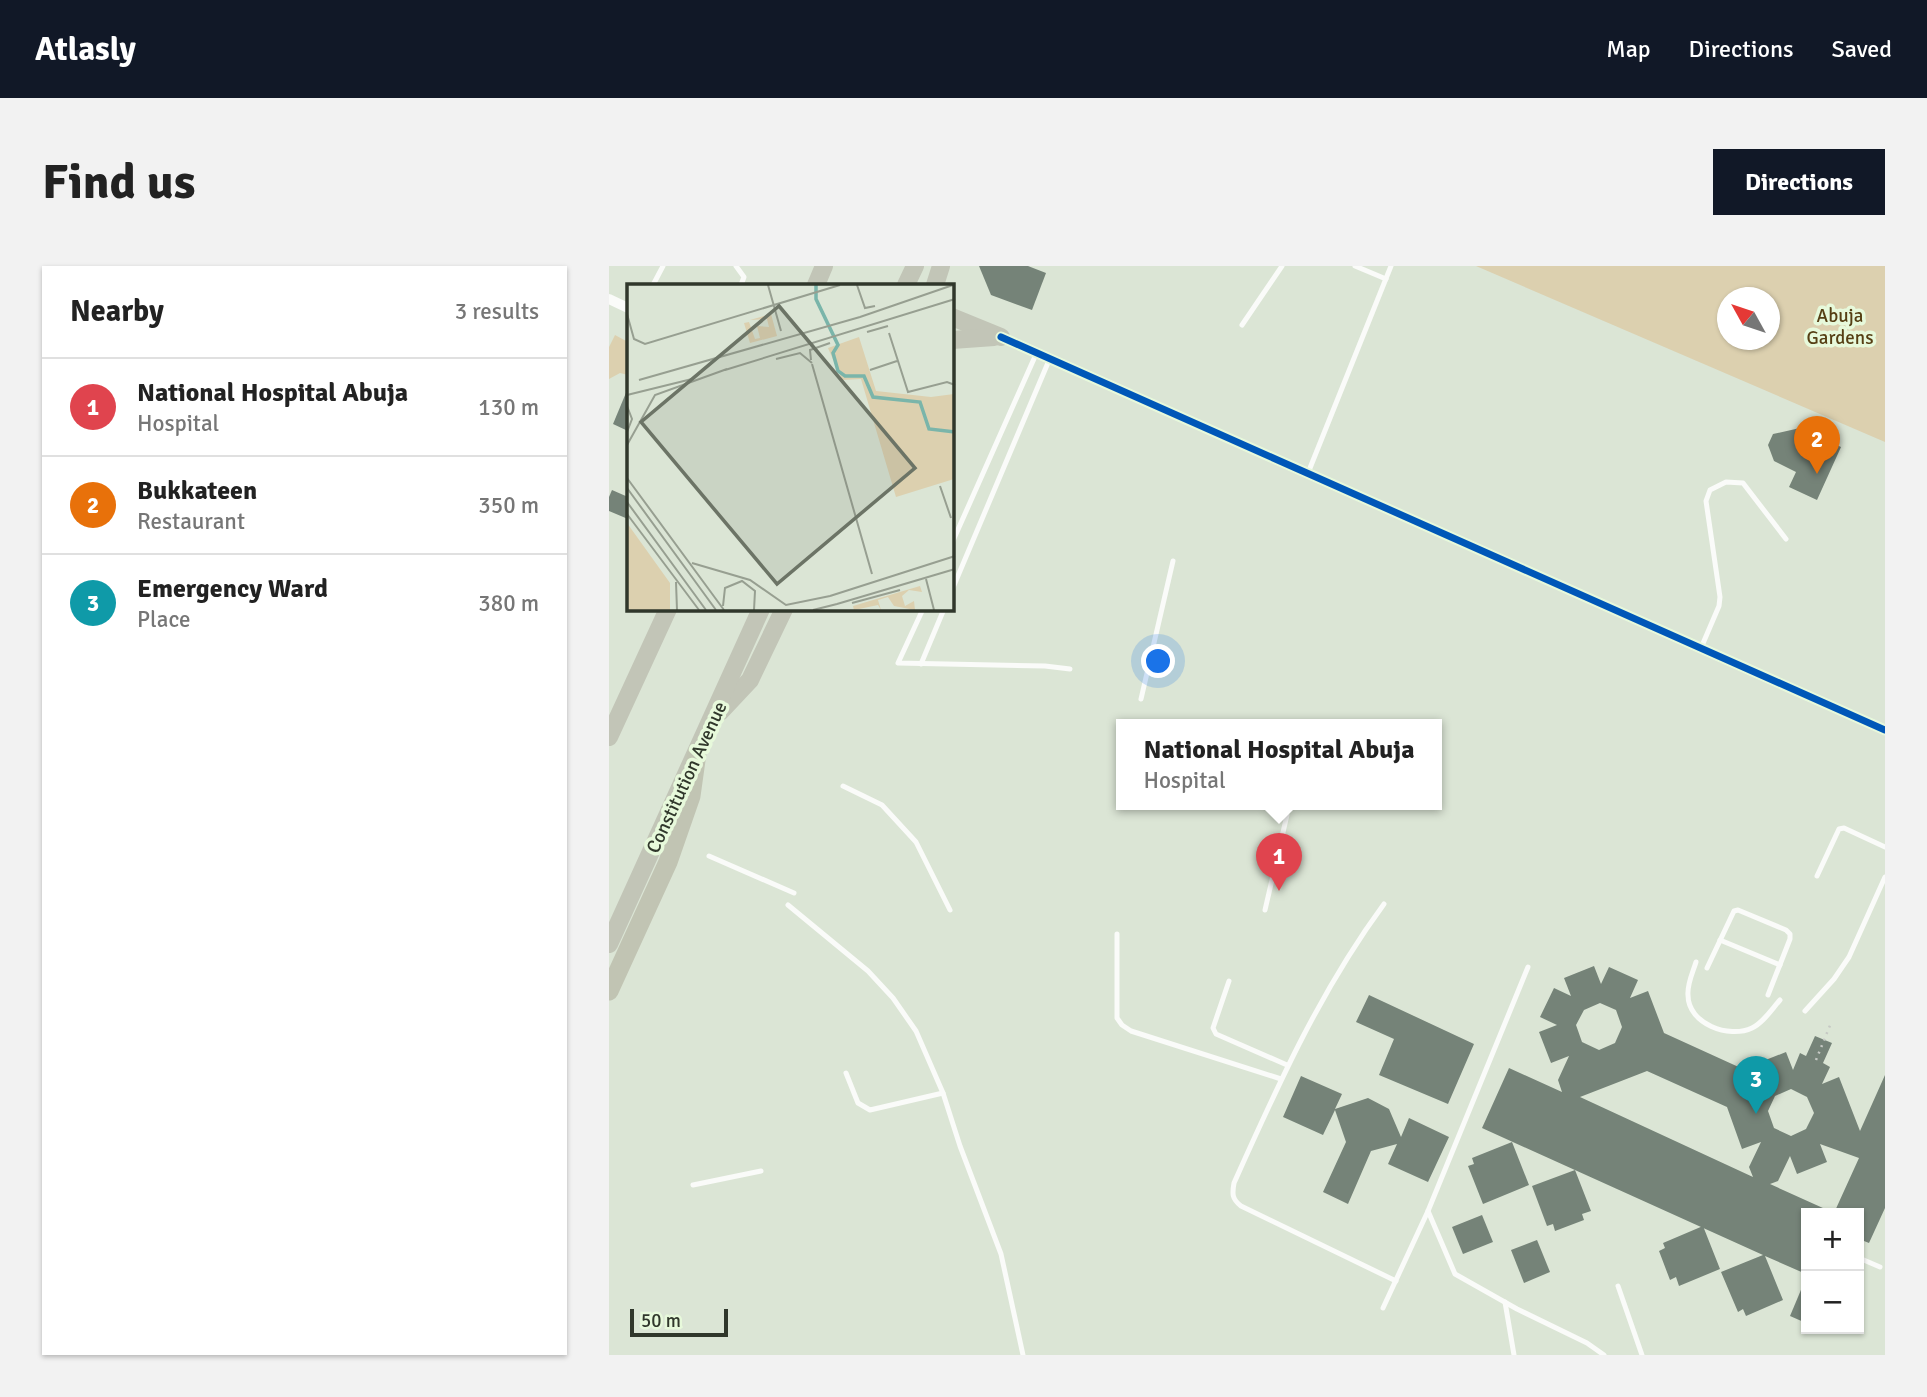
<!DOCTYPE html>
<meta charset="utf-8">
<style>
:root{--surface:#fff;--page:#f2f2f2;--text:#222;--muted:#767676;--line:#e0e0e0;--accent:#111827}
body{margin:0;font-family:Signika,sans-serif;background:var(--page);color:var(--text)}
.controls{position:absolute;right:21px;bottom:21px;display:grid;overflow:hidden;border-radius:0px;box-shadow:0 2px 5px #0004}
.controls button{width:63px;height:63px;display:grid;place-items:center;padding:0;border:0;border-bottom:2px solid var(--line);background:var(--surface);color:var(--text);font:35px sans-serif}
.compass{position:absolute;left:1108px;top:21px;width:63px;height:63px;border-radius:50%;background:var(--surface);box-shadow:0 2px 5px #0004;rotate:310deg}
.scale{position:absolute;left:21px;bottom:18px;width:98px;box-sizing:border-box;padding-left:7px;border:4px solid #30372b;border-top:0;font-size:19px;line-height:24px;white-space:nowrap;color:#30372b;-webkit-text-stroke:5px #e7f9db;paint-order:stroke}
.you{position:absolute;left:550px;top:396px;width:24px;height:24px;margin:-18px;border:5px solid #fff;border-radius:50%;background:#1a73e8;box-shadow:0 0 0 10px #1a73e833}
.badge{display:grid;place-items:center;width:46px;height:46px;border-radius:50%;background:var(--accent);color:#fff;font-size:23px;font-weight:700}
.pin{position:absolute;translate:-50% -58px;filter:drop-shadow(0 2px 4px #0008)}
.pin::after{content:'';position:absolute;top:37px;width:24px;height:21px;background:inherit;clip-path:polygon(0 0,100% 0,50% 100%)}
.popup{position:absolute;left:507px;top:453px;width:326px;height:91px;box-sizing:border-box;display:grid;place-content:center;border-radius:0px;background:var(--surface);filter:drop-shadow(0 2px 5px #0005);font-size:23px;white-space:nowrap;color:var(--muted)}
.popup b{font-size:26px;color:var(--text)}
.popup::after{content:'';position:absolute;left:50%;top:100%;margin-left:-14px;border:14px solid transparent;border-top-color:var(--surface)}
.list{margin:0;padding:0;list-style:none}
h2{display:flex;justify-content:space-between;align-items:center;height:91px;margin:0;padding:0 28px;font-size:30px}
h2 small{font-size:23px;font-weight:400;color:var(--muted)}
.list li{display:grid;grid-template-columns:46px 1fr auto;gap:21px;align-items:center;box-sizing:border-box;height:98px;padding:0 28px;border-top:2px solid var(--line)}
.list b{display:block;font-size:26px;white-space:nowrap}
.list p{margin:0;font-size:23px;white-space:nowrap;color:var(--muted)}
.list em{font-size:23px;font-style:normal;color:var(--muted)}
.map{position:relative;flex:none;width:1276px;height:1089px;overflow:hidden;border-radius:0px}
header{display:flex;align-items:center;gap:42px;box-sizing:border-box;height:98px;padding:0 35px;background:var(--accent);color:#fff}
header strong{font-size:33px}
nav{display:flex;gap:38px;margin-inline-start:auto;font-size:24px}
.intro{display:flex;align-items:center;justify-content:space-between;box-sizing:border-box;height:168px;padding:0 42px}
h1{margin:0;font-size:49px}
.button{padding:18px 32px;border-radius:0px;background:var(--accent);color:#fff;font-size:24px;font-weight:700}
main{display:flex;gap:42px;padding:0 42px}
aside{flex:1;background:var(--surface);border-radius:0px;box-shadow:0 2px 5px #0004}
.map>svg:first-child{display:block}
.green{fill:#dcd0af;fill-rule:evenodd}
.building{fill:#758378;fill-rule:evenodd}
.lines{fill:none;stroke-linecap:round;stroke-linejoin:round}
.path{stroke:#c6c9c4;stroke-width:2.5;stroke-dasharray:2 5;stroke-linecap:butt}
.service{stroke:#fafbf9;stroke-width:5}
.minor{stroke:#fafbf9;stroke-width:10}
.primary{stroke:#c2c5b7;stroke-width:18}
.trunk{stroke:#c1c4b3;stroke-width:19}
.cycleway-casing{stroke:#e7f9db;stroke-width:11}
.cycleway{stroke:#0057b8;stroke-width:7}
.labels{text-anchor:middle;stroke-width:7;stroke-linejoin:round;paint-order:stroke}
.park-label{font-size:19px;fill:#563f14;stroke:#e7f9db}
.street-label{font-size:19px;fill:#30372b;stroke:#e7f9db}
.inset-river{fill:none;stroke:#7ab5aa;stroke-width:3.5}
.inset-road{fill:none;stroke:#979f91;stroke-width:2}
.view{fill:#6c7466;fill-opacity:0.15;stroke:#6c7466;stroke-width:3.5}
.inset-edge{fill:none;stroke:#30372b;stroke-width:3.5}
</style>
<header>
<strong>Atlasly</strong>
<nav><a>Map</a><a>Directions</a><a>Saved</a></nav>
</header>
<div class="intro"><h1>Find us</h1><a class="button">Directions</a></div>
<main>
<aside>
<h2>Nearby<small>3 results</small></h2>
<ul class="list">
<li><span class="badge" style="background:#e0444e">1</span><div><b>National Hospital Abuja</b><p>Hospital</p></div><em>130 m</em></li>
<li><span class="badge" style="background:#e8710a">2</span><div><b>Bukkateen</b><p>Restaurant</p></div><em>350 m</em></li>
<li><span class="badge" style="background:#0f9aa8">3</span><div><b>Emergency Ward</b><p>Place</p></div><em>380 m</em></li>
</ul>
</aside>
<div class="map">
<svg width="1276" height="1089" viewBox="0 0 1276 1089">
<rect width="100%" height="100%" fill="#dbe5d5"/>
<g class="green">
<path d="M 867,0 L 1276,0 L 1276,176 ZM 1118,32 L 1160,32 L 1160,74 L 1118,74 Z"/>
<path d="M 6,69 L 19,76 L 19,109 L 11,107 L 0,113 L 0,81 Z"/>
</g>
<g class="building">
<path d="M 370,0 L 419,0 L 437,7 L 423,44 L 382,29 Z"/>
<path d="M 19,122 L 19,165 L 4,158 Z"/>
<path d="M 1191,162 L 1232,181 L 1208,234 L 1180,221 L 1187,206 L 1165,195 L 1159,179 L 1164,168 Z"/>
<path d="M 3,224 L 19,231 L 19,253 L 0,245 L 0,231 Z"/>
<path d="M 985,700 L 992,718 L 1000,701 L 1029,714 L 1021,732 L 1039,725 L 1055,767 L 1134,803 L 1177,786 L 1184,804 L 1191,787 L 1197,790 L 1206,770 L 1223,777 L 1214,797 L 1221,801 L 1213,818 L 1230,811 L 1251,865 L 1276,809 L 1276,942 L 1260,977 L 1250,973 L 1250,947 L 1197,947 L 1197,1008 L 1156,990 L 1174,1034 L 1137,1050 L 1134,1043 L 1129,1046 L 1112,1006 L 1154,989 L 873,862 L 900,802 L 953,826 L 949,814 L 960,790 L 942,797 L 930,766 L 948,759 L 931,751 L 945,722 L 962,730 L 955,712 ZM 991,737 L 1007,744 L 1013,761 L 1006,777 L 990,784 L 973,776 L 967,759 L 975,744 ZM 1038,805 L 1118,841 L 1133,883 L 1152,876 L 1140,901 L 1144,911 L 971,831 ZM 1182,823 L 1198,831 L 1205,847 L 1197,863 L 1182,870 L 1165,862 L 1159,845 L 1166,830 ZM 1211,878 L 1250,892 L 1225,947 L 1161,918 L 1169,915 L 1181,890 L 1188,908 L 1218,896 Z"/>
<path d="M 760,729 L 865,778 L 839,838 L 770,809 L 785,773 L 747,756 Z"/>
<path d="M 692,810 L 733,828 L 726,843 L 759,832 L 780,843 L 792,871 L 800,852 L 840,871 L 819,916 L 779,898 L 788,878 L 762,885 L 739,938 L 714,926 L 737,876 L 726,844 L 714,869 L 674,851 Z"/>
<path d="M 903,876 L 920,919 L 874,938 L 859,900 L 865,898 L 863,892 Z"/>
<path d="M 966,904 L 982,945 L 973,948 L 975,954 L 946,965 L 944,958 L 938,960 L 923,920 Z"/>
<path d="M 873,949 L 884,976 L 854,988 L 843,961 Z"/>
<path d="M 1094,960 L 1111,1003 L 1070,1020 L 1067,1011 L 1061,1014 L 1050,985 L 1056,982 L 1054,977 Z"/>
<path d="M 928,974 L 941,1006 L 915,1017 L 902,984 Z"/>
<path d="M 1197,1012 L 1197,1057 L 1181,1050 Z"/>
</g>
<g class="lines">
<path class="path" d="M 1207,794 L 1222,757"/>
<g class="service">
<path d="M 127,0 L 135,11 L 132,19"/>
<path d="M 746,0 L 777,13"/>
<path d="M 44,19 L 54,0"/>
<path d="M 633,59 L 673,0"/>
<path d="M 699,207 L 782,0"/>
<path d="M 343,277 L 428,86"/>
<path d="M 343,324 L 441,92"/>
<path d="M 314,343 L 289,397 L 436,400 L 461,403"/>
<path d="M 1092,382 L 1110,340 L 1111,331 L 1097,235 L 1101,224 L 1117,216 L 1134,217 L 1177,273"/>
<path d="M 312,398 L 335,343"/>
<path d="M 532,433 L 564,295"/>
<path d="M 234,520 L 273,539 L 307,576 L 341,644"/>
<path d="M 100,590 L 185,627"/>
<path d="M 1208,610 L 1230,563 L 1235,562 L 1276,581"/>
<path d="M 775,638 C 711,725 669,819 625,917 C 623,928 623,933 632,940 L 787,1015"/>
<path d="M 179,639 L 259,705 L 284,732 L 307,765 L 334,827 L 351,880 L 392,988 L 414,1089"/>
<path d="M 656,644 L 678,549"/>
<path d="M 508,668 L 508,752 L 513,759 L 522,765 L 672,813"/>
<path d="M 1111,674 L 1171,699"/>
<path d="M 1087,696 C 1084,706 1078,718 1079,729 C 1079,758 1120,773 1143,762 C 1154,757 1163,743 1171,734"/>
<path d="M 1098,702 L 1125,645 L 1129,644 L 1177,664 L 1181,668 L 1181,673 L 1159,729"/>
<path d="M 620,715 L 604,762 L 607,768 L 678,799"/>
<path d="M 1196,745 L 1225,713 L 1240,691 L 1276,611"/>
<path d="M 237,807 L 249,837 L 261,844 L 334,827"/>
<path d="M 84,919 L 152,905"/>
<path d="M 819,945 L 846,1008 L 908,1043 L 978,1077 L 995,1089"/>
<path d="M 1250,992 L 1271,1001"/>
<path d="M 1009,1020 L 1033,1089"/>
<path d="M 896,1036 L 905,1089"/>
<path d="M 774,1042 L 819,945 L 919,701"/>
</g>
<g class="minor">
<path d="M 0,33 L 19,42"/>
<path d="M 392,71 L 1276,464"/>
</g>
<g class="primary">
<path d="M 207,19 L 215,0"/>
<path d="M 297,19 L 306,0"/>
<path d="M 326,19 L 332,0"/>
<path d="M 343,51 L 392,71"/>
<path d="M 343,74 L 385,71"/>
<path d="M 111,446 L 141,414 L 175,343"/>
<path d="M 0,471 L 59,343"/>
<path d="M 0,678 L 152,343"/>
</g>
<path class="trunk" d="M 0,725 L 59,596 L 82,530 L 88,487"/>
<defs>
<path id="cycleway" d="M 392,71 L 1276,464"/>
</defs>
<use href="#cycleway" class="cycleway-casing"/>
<use href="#cycleway" class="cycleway"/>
</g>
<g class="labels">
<g class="park-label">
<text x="1231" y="56">Abuja<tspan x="1231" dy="22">Gardens</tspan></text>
</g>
<g class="street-label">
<text transform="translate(77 511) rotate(-65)" y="7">Constitution Avenue</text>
</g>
</g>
<g transform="translate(18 18)">
<rect width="327" height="327" fill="#dbe5d5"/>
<path d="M 144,30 L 150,52 L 123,59 L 117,39 L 122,38 L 128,55 L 133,54 L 130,42 L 142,43 L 140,35 L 123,36 ZM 232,53 L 249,107 L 304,113 L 327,110 L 327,195 L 269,213 L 234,95 L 215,96 L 201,64 ZM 0,239 L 43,299 L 43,326 L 0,326 ZM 293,302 L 295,308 L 282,306 L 275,312 L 278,322 L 287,317 L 288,326 L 267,322 L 261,313 L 251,316 L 254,326 L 251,321 L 227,326 L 226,322 Z" fill="#dcd0af"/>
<path class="inset-river" d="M 189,1 L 189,15 L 211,61 L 206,69 L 211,87 L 218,92 L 237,92 L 246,113 L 293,118 L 302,145 L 328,148"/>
<path class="inset-road" d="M 141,1 L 154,47M 230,1 L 238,24 L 248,22M 0,30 L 7,55 L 18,60 L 213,1M 240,48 L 261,42M 262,49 L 281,108 L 320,98 L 328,101M 149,75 L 173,69 L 185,79M 184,76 L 183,66 L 203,59M 185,80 L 245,290M 98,86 L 328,15M 243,86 L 270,77M 12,96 L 233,33 L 326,1M 0,111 L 65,95M 0,122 L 5,135 L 0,148M 0,161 L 28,111 L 100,85M 0,194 L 97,326M 313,202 L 324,234M 0,204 L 89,326M 0,218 L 79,326M 0,230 L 72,326M 65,279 L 123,296 L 159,321 L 203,312M 299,295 L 307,326M 49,298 L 50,326M 203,312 L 328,272M 225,319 L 273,306M 210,320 L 328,285M 96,322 L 98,304 L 115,297 L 128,307 L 127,326M 186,326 L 210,320"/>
<path class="view" d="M 152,22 L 288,184 L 150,300 L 14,138 Z"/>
<rect width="327" height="327" class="inset-edge"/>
</g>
</svg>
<div class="controls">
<button>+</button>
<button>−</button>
</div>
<svg class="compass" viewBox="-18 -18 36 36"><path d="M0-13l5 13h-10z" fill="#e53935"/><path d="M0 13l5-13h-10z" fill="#767676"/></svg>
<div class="scale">50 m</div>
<div class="you"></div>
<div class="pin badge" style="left:670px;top:625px;background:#e0444e">1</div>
<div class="popup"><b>National Hospital Abuja</b>Hospital</div>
<div class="pin badge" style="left:1208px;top:208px;background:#e8710a">2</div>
<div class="pin badge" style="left:1147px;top:848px;background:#0f9aa8">3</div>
</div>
</main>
